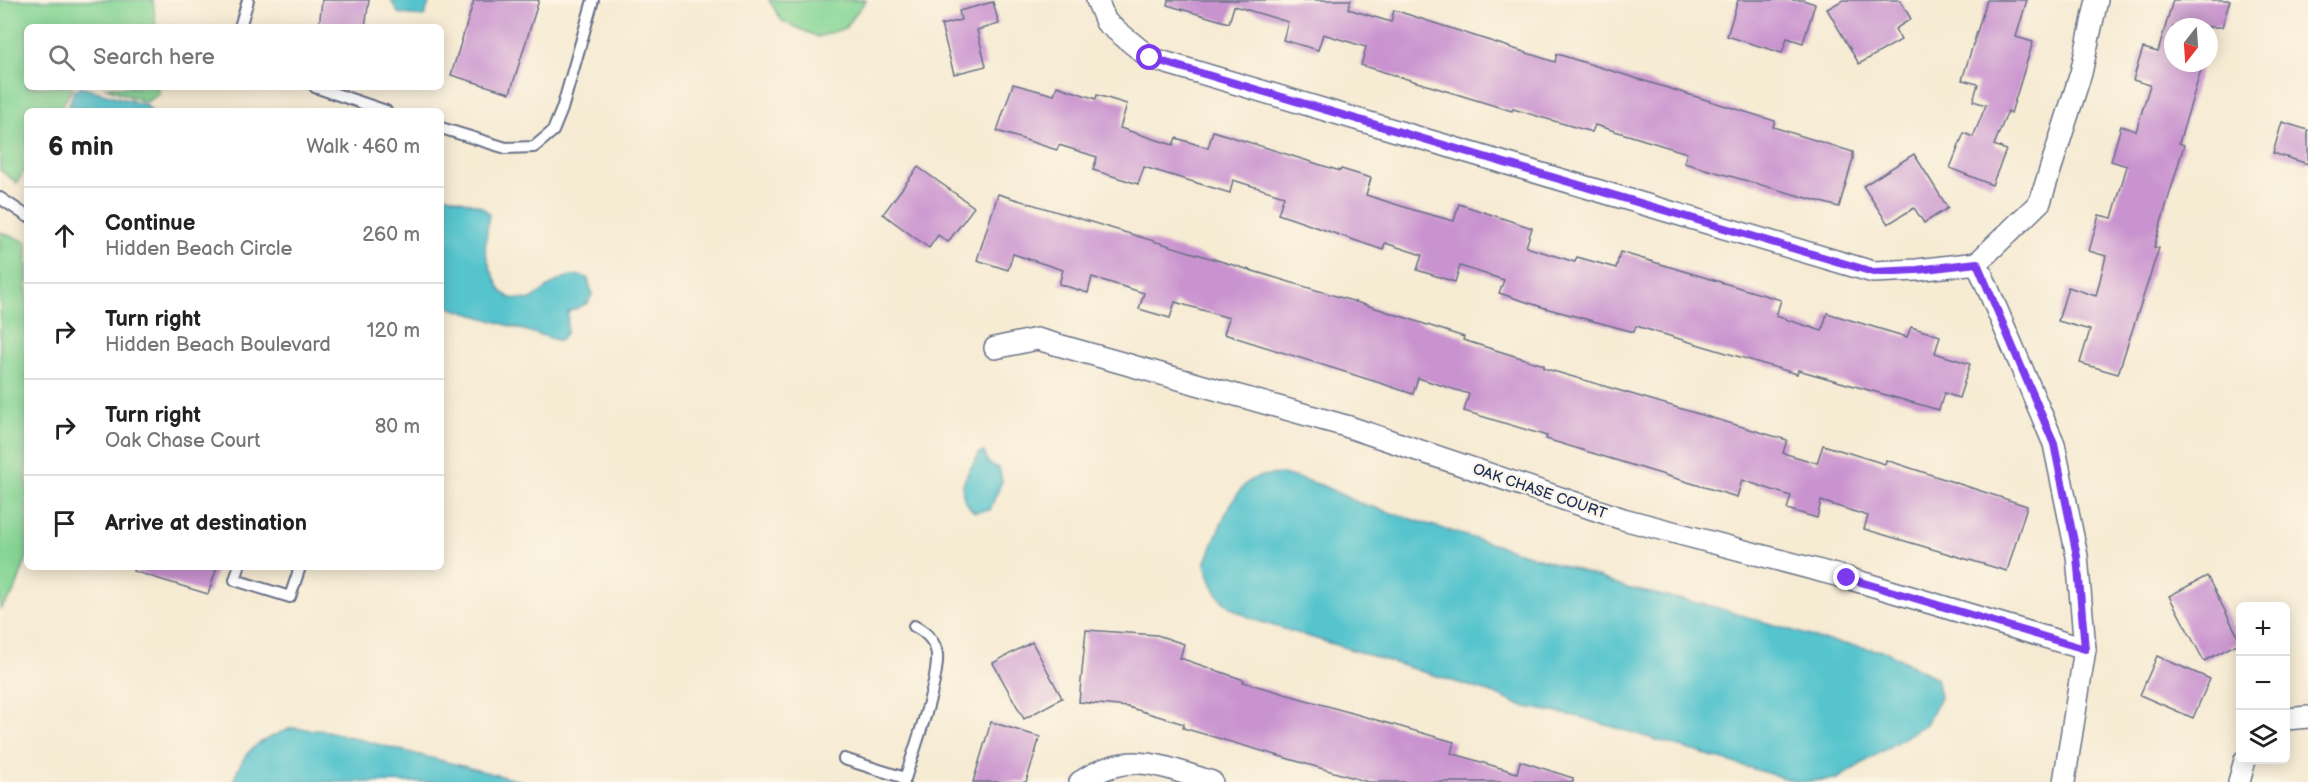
<!DOCTYPE html>
<meta charset="utf-8">
<style>
:root{--surface:#fff;--page:#f6f6f6;--text:#222;--muted:#767676;--line:#e0e0e0}
body{margin:0;font-family:"Balsamiq Sans",sans-serif;background:var(--page);color:var(--text)}
.controls{position:absolute;right:18px;bottom:18px;display:grid;overflow:hidden;border-radius:9px;box-shadow:0 3px 15px #0003}
.controls button{width:54px;height:54px;display:grid;place-items:center;padding:0;border:0;border-bottom:2px solid var(--line);background:var(--surface);color:var(--text);font:30px sans-serif}
.compass{position:absolute;left:2164px;top:18px;width:54px;height:54px;border-radius:50%;background:var(--surface);box-shadow:0 3px 15px #0003;rotate:197deg}
.stop{position:absolute;width:18px;height:18px;margin:-14px;border:4px solid #7c3aed;border-radius:50%;background:#fff}
.stop.end{background:#7c3aed;border-color:#fff;box-shadow:0 2px 6px #0008}
.list{margin:0;padding:0;list-style:none}
h2{display:flex;justify-content:space-between;align-items:center;height:78px;margin:0;padding:0 24px;font-size:26px}
h2 small{font-size:20px;font-weight:400;color:var(--muted)}
.list li{display:grid;grid-template-columns:39px 1fr auto;gap:18px;align-items:center;box-sizing:border-box;height:96px;padding:0 24px;border-top:2px solid var(--line)}
.list b{display:block;font-size:22px;white-space:nowrap}
.list p{margin:0;font-size:20px;white-space:nowrap;color:var(--muted)}
.list em{font-size:20px;font-style:normal;color:var(--muted)}
.icon{flex:none;width:33px;height:33px;fill:none;stroke:currentColor;stroke-width:2;stroke-linecap:round;stroke-linejoin:round}
.map{position:relative;flex:none;width:2308px;height:782px;overflow:hidden}
.search{position:absolute;background:var(--surface);box-shadow:0 3px 15px #0003;left:24px;top:24px;width:420px;height:66px;display:flex;align-items:center;gap:15px;box-sizing:border-box;padding:0 21px;border-radius:9px;color:var(--muted);font-size:22px}
.panel{position:absolute;background:var(--surface);box-shadow:0 3px 15px #0003;left:24px;top:108px;width:420px;height:462px;border-radius:9px}
.map>svg:first-child{display:block}
.green{fill:#87d696;stroke:#51827a;stroke-width:1.5}
.water{fill:#56c4cd;stroke:#387a96;stroke-width:1.5}
.building{fill:#c993cf}
.lines{fill:none;stroke-linecap:round;stroke-linejoin:round}
.service-casing{stroke:#687187;stroke-width:14}
.minor-casing{stroke:#687187;stroke-width:24}
.service{stroke:#fff;stroke-width:10}
.minor{stroke:#fff;stroke-width:21}
.route{stroke:#7c3aed;stroke-width:8}
.labels{text-anchor:middle;stroke-width:4.5;stroke-linejoin:round;paint-order:stroke}
.street-label{font-size:15px;fill:#1b2f5e;stroke:#fcf5e5}
</style>
<div class="map">
<svg width="2308" height="782" viewBox="0 0 2308 782">
<rect width="100%" height="100%" fill="#fcf5e5"/>
<filter id="ink" filterUnits="userSpaceOnUse"><feTurbulence type="fractalNoise" baseFrequency=".0167" numOctaves="2"/><feDisplacementMap in="SourceGraphic" scale="12" xChannelSelector="R" yChannelSelector="G"/><feConvolveMatrix kernelMatrix="1 2 1 2 8 2 1 2 1" color-interpolation-filters="sRGB"/></filter>
<filter id="wash" filterUnits="userSpaceOnUse"><feTurbulence type="fractalNoise" baseFrequency=".008" numOctaves="4" result="noise"/><feDisplacementMap in="SourceGraphic" scale="24" xChannelSelector="R" yChannelSelector="G"/><feGaussianBlur stdDeviation="1.35" result="paint"/><feColorMatrix in="noise" values="0 0 0 0 0 0 0 0 0 0 0 0 0 0 0 0 0 1.4 0 .05"/><feComposite in="paint" operator="in"/></filter>
<g filter="url(#wash)">
<rect width="100%" height="100%" fill="#f6ebd3"/>
<g class="green">
<path d="M 0,0 L 153,0 L 156,27 L 27,27 L 27,87 L 73,87 L 59,111 L 27,111 L 27,166 L 17,183 L 0,170 Z"/>
<path d="M 769,0 L 866,0 L 845,28 L 818,37 L 782,21 Z"/>
<path d="M 104,87 L 158,87 L 159,94 L 146,102 Z"/>
<path d="M 0,232 L 27,242 L 27,557 L 14,593 L 0,609 Z"/>
</g>
<g class="water">
<path d="M 391,0 L 430,0 L 424,17 L 398,13 Z"/>
<path d="M 80,87 L 146,105 L 151,111 L 67,111 L 74,91 Z"/>
<path d="M 441,194 L 480,206 L 489,213 L 485,249 L 490,268 L 501,291 L 510,298 L 530,300 C 547,289 568,267 588,279 L 592,294 L 588,303 L 568,312 L 567,332 L 560,341 L 441,305 Z"/>
<path d="M 984,452 L 989,464 L 999,468 L 1002,481 L 990,510 L 974,512 C 952,491 966,475 980,453 Z"/>
<path d="M 1283,474 L 1321,485 L 1359,503 L 1584,572 L 1627,588 L 1715,607 L 1823,640 L 1887,652 L 1936,678 L 1940,697 L 1926,724 L 1837,779 L 1797,782 L 1580,717 L 1521,706 L 1495,694 L 1255,620 C 1220,603 1217,601 1205,564 C 1216,538 1226,503 1247,483 C 1256,475 1271,475 1283,474 Z"/>
<path d="M 292,728 L 327,731 L 524,782 L 233,782 C 246,746 257,742 292,728 Z"/>
</g>
<g id="blocks">
<g class="building">
<path d="M 322,0 L 369,0 L 365,27 L 319,27 Z"/>
<path d="M 474,0 L 539,0 L 510,93 L 451,75 Z"/>
<path d="M 1168,0 L 1351,0 L 1348,9 L 1391,22 L 1394,10 L 1555,62 L 1557,54 L 1775,121 L 1773,127 L 1853,152 L 1853,159 L 1839,207 L 1684,163 L 1687,153 L 1595,125 L 1592,132 L 1513,109 L 1512,111 L 1361,65 L 1366,47 L 1323,34 L 1318,50 L 1283,40 L 1288,22 L 1234,6 L 1229,23 L 1167,5 Z"/>
<path d="M 1738,0 L 1803,0 L 1815,4 L 1803,43 L 1787,38 L 1782,53 L 1727,36 Z"/>
<path d="M 1843,0 L 1900,0 L 1911,19 L 1895,29 L 1901,40 L 1859,64 L 1827,9 Z"/>
<path d="M 1987,0 L 2027,0 L 2016,37 L 2033,42 L 2011,113 L 2008,111 L 1994,145 L 2006,150 L 1992,185 L 1950,168 L 1964,133 L 1973,137 L 1986,105 L 1973,101 L 1978,84 L 1962,80 Z"/>
<path d="M 2173,0 L 2230,0 L 2222,27 L 2173,27 L 2173,63 L 2203,63 L 2179,143 L 2184,145 L 2154,247 L 2159,248 L 2118,374 L 2080,363 L 2090,330 L 2058,321 L 2068,287 L 2096,296 L 2106,256 L 2089,251 L 2099,215 L 2112,218 L 2127,166 L 2111,161 L 2121,126 L 2136,131 L 2150,85 L 2133,80 L 2143,48 L 2158,52 Z"/>
<path d="M 993,2 L 999,24 L 977,30 L 986,66 L 954,74 L 941,25 L 961,20 L 959,11 Z"/>
<path d="M 1013,84 L 1054,95 L 1057,86 L 1096,99 L 1097,95 L 1127,104 L 1120,128 L 1173,145 L 1176,138 L 1208,148 L 1213,131 L 1340,171 L 1341,169 L 1371,178 L 1366,195 L 1417,211 L 1454,221 L 1459,204 L 1532,228 L 1526,247 L 1575,262 L 1577,257 L 1616,268 L 1620,252 L 1747,290 L 1781,300 L 1776,316 L 1822,331 L 1827,313 L 1907,337 L 1911,327 L 1940,336 L 1935,353 L 1970,364 L 1959,398 L 1944,393 L 1939,410 L 1798,370 L 1797,374 L 1636,326 L 1634,332 L 1545,308 L 1499,293 L 1504,280 L 1460,266 L 1455,282 L 1417,270 L 1422,255 L 1385,243 L 1383,250 L 1278,214 L 1284,196 L 1233,180 L 1230,193 L 1144,167 L 1138,184 L 1093,170 L 1097,157 L 1059,145 L 1057,150 L 997,131 Z"/>
<path d="M 2282,122 L 2308,130 L 2308,164 L 2273,153 Z"/>
<path d="M 1914,154 L 1948,208 L 1924,223 L 1914,208 L 1888,224 L 1863,186 Z"/>
<path d="M 918,167 L 974,207 L 948,242 L 938,235 L 929,248 L 883,214 Z"/>
<path d="M 998,194 L 1382,310 L 1464,337 L 1463,340 L 1544,365 L 1543,368 L 1787,440 L 1783,453 L 1817,463 L 1823,445 L 1885,464 L 1886,460 L 2027,506 L 2007,571 L 1864,529 L 1868,516 L 1821,501 L 1817,518 L 1787,509 L 1791,496 L 1742,480 L 1737,497 L 1546,439 L 1547,436 L 1464,411 L 1469,394 L 1418,378 L 1413,394 L 1383,384 L 1224,334 L 1229,318 L 1175,302 L 1170,318 L 1139,309 L 1144,293 L 1092,277 L 1088,293 L 1059,284 L 1063,270 L 1013,254 L 1008,270 L 977,260 Z"/>
<path d="M 134,567 L 217,567 L 208,594 L 133,571 Z"/>
<path d="M 2207,576 L 2241,642 L 2204,661 L 2169,596 Z"/>
<path d="M 1086,630 L 1157,635 L 1184,644 L 1180,658 L 1244,680 L 1243,682 L 1454,742 L 1451,753 L 1517,773 L 1520,761 L 1573,778 L 1573,782 L 1368,782 L 1183,728 L 1184,724 L 1128,707 L 1079,702 Z"/>
<path d="M 1032,642 L 1062,698 L 1024,719 L 993,663 Z"/>
<path d="M 2157,656 L 2210,679 L 2193,718 L 2140,695 Z"/>
<path d="M 991,722 L 1040,737 L 1026,782 L 973,782 Z"/>
</g>
</g>
</g>
<g filter="url(#ink)">
<use href="#blocks" fill-opacity="0" stroke="#687187" stroke-width="1.5"/>
<g class="lines">
<defs>
<g id="service">
<path d="M 240,27 L 248,0"/>
<path d="M 315,87 L 386,111"/>
<path d="M 441,128 L 506,148 L 534,147 L 553,131 L 562,109 L 593,0"/>
<path d="M 0,198 L 27,216"/>
<path d="M 239,567 L 235,580 L 290,597 L 300,567"/>
<path d="M 844,759 L 905,778"/>
<path d="M 904,782 C 913,753 939,682 937,654 C 935,641 926,632 914,626"/>
</g>
<g id="minor">
<path d="M 1097,0 L 1106,22 L 1150,58 L 1873,272 L 1917,270 L 1977,263 L 2040,202 L 2081,73 L 2097,0"/>
<path d="M 1977,263 L 2054,444 L 2077,556 L 2085,649 L 2064,782"/>
<path d="M 995,348 L 1037,339 L 1346,426 L 1623,519 L 1847,578 L 2085,649"/>
<path d="M 2286,719 L 2308,717"/>
<path d="M 1080,782 C 1130,749 1160,766 1212,782"/>
<path d="M 2239,782 L 2245,760"/>
</g>
</defs>
<use href="#service" class="service-casing"/>
<use href="#minor" class="minor-casing"/>
<use href="#service" class="service"/>
<use href="#minor" class="minor"/>
</g>
</g>
<g class="lines" filter="url(#ink)">
<path class="route" d="M 1150,58 L 1873,272 L 1917,270 L 1977,263 L 2054,444 L 2077,556 L 2085,649 L 1847,578"/>
</g>
<g class="labels">
<g class="street-label">
<text transform="translate(1540 491) rotate(19)" y="5">OAK CHASE COURT</text>
</g>
</g>
</svg>
<div class="controls">
<button>+</button>
<button>−</button>
<button><svg class="icon" aria-label="layers" viewBox="0 0 24 24"><path d="M12 4l9 5-9 5-9-5zM3 14l9 5 9-5"/></svg></button>
</div>
<svg class="compass" viewBox="-18 -18 36 36"><path d="M0-13l5 13h-10z" fill="#e53935"/><path d="M0 13l5-13h-10z" fill="#767676"/></svg>
<div class="stop" style="left:1150px;top:58px"></div>
<div class="stop end" style="left:1847px;top:578px"></div>
<div class="search"><svg class="icon" aria-label="search" viewBox="0 0 24 24"><circle cx="10" cy="10" r="6"/><path d="M15 15l6 6"/></svg>Search here</div>
<section class="panel">
<h2>6 min<small>Walk · 460 m</small></h2>
<ul class="list">
<li><svg class="icon" aria-label="ahead" viewBox="0 0 24 24"><path d="M12 20V5M6 11l6-6 6 6"/></svg><div><b>Continue</b><p>Hidden Beach Circle</p></div><em>260 m</em></li>
<li><svg class="icon" aria-label="right" viewBox="0 0 24 24"><path d="M7 20v-9h11M14 6l5 5-5 5"/></svg><div><b>Turn right</b><p>Hidden Beach Boulevard</p></div><em>120 m</em></li>
<li><svg class="icon" aria-label="right" viewBox="0 0 24 24"><path d="M7 20v-9h11M14 6l5 5-5 5"/></svg><div><b>Turn right</b><p>Oak Chase Court</p></div><em>80 m</em></li>
<li><svg class="icon" aria-label="arrive" viewBox="0 0 24 24"><path d="M6 21V4h12l-3 4 3 4H6"/></svg><div><b>Arrive at destination</b></div></li>
</ul>
</section>
</div>
